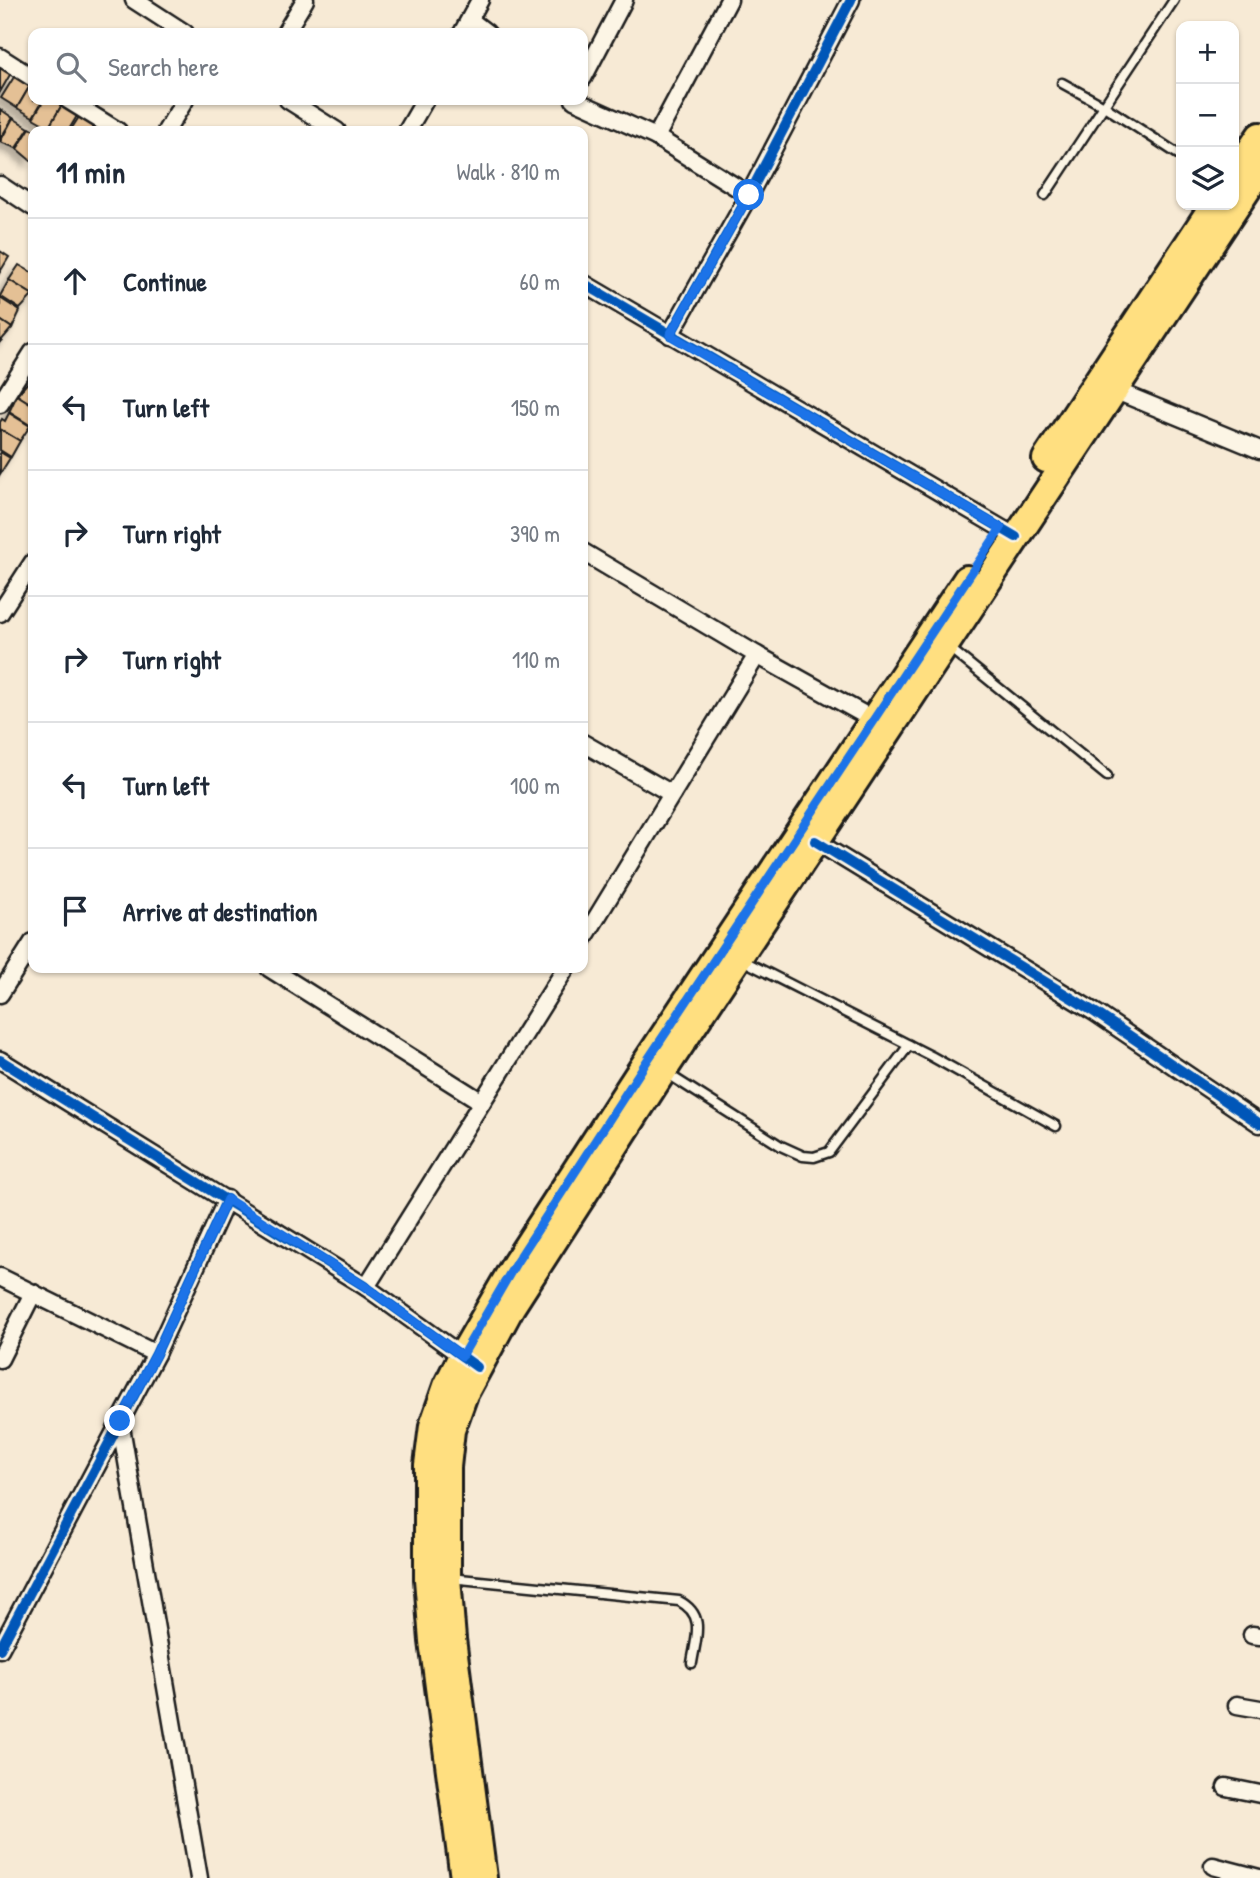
<!DOCTYPE html>
<meta charset="utf-8">
<style>
:root{--surface:#fff;--page:#f2f2f3;--text:#1f2937;--muted:#747a83;--line:#e0e1e3}
body{margin:0;font-family:"Patrick Hand",sans-serif;background:var(--page);color:var(--text)}
.controls{position:absolute;right:21px;top:21px;display:grid;overflow:hidden;border-radius:14px;box-shadow:0 2px 5px #0004}
.controls button{width:63px;height:63px;display:grid;place-items:center;padding:0;border:0;border-bottom:2px solid var(--line);background:var(--surface);color:var(--text);font:35px sans-serif}
.stop{position:absolute;width:21px;height:21px;margin:-16px;border:5px solid #1a73e8;border-radius:50%;background:#fff}
.stop.end{background:#1a73e8;border-color:#fff;box-shadow:0 2px 7px #0008}
.list{margin:0;padding:0;list-style:none}
h2{display:flex;justify-content:space-between;align-items:center;height:91px;margin:0;padding:0 28px;font-size:30px}
h2 small{font-size:23px;font-weight:400;color:var(--muted)}
.list li{display:grid;grid-template-columns:46px 1fr auto;gap:21px;align-items:center;box-sizing:border-box;height:126px;padding:0 28px;border-top:2px solid var(--line)}
.list b{display:block;font-size:26px;white-space:nowrap}
.list em{font-size:23px;font-style:normal;color:var(--muted)}
.icon{flex:none;width:38px;height:38px;fill:none;stroke:currentColor;stroke-width:2;stroke-linecap:round;stroke-linejoin:round}
.map{position:relative;flex:none;width:1260px;height:1878px;overflow:hidden}
.search{position:absolute;background:var(--surface);box-shadow:0 2px 5px #0004;left:28px;top:28px;width:560px;height:77px;display:flex;align-items:center;gap:18px;box-sizing:border-box;padding:0 24px;border-radius:14px;color:var(--muted);font-size:26px}
.panel{position:absolute;background:var(--surface);box-shadow:0 2px 5px #0004;left:28px;top:126px;width:560px;height:847px;border-radius:14px}
.map>svg:first-child{display:block}
.building{fill:#e4c095;stroke:#1c1c1c;stroke-width:2;filter:url(#shadow)}
.lines{fill:none;stroke-linecap:round;stroke-linejoin:round}
.service-casing{stroke:#1c1c1c;stroke-width:13}
.minor-casing{stroke:#1c1c1c;stroke-width:21}
.primary-casing{stroke:#1c1c1c;stroke-width:32}
.service{stroke:#fcf5e5;stroke-width:8}
.minor{stroke:#fcf5e5;stroke-width:16}
.primary{stroke:#ffdf80;stroke-width:26}
.cycleway-casing{stroke:#fcf5e5;stroke-width:15}
.cycleway{stroke:#0057b8;stroke-width:10}
.route{stroke:#1a73e8;stroke-width:9}
</style>
<div class="map">
<svg width="1260" height="1878" viewBox="0 0 1260 1878">
<defs>
<filter id="shadow"><feDropShadow dx="-6" dy="6" stdDeviation="3.5" flood-color="#0004"/></filter>
</defs>
<rect width="100%" height="100%" fill="#f7ead5"/>
<filter id="ink" filterUnits="userSpaceOnUse"><feTurbulence type="fractalNoise" baseFrequency=".0143" numOctaves="2"/><feDisplacementMap in="SourceGraphic" scale="14" xChannelSelector="R" yChannelSelector="G"/><feConvolveMatrix kernelMatrix="1 2 1 2 8 2 1 2 1" color-interpolation-filters="sRGB"/></filter>
<g filter="url(#ink)">
<g class="building">
<path d="M 0,63 L 11,73 L 0,92 Z"/>
<path d="M 14,77 L 31,84 L 17,108 L 1,98 Z"/>
<path d="M 31,84 L 33,85 L 33,100 L 43,100 L 33,117 L 17,108 Z"/>
<path d="M 44,100 L 57,100 L 63,103 L 49,127 L 33,118 Z"/>
<path d="M 63,103 L 77,116 L 68,131 L 56,131 L 49,127 Z"/>
<path d="M 0,109 L 13,118 L 0,139 Z"/>
<path d="M 79,117 L 96,124 L 91,131 L 70,131 Z"/>
<path d="M 13,118 L 29,128 L 16,148 L 0,142 Z"/>
<path d="M 30,128 L 35,131 L 33,157 L 31,161 L 17,149 Z"/>
<path d="M 0,251 L 9,257 L 0,272 Z"/>
<path d="M 19,265 L 33,273 L 33,295 L 9,280 Z"/>
<path d="M 9,280 L 33,295 L 20,309 L 0,296 Z"/>
<path d="M 0,298 L 20,311 L 12,328 L 0,320 Z"/>
<path d="M 0,320 L 12,328 L 0,342 Z"/>
<path d="M 29,381 L 33,383 L 33,405 L 17,395 Z"/>
<path d="M 17,395 L 33,405 L 33,419 L 30,425 L 9,412 Z"/>
<path d="M 9,413 L 30,426 L 20,441 L 0,429 L 0,422 L 2,419 L 5,421 Z"/>
<path d="M 0,429 L 20,441 L 11,457 L 0,450 Z"/>
<path d="M 0,452 L 10,458 L 0,474 Z"/>
</g>
<g class="lines">
<defs>
<g id="service">
<path d="M 1062,83 L 1104,106 L 1181,156"/>
<path d="M 1045,195 L 1174,0"/>
<path d="M 947,646 L 1107,776"/>
<path d="M 740,959 L 931,1056 L 1056,1126"/>
<path d="M 668,1074 L 781,1146 L 803,1156 L 814,1157 L 829,1152 L 909,1045"/>
<path d="M 450,1578 L 679,1601 C 706,1615 696,1637 692,1663"/>
</g>
<g id="minor">
<path d="M 134,0 L 185,33"/>
<path d="M 470,20 L 487,33"/>
<path d="M 285,33 L 305,0"/>
<path d="M 462,33 L 480,0"/>
<path d="M 0,57 L 33,78"/>
<path d="M 583,78 L 624,0"/>
<path d="M 68,100 L 118,131"/>
<path d="M 288,100 L 337,131"/>
<path d="M 574,100 L 656,137 L 749,195"/>
<path d="M 166,131 L 185,100"/>
<path d="M 407,131 L 425,100"/>
<path d="M 656,137 L 729,0"/>
<path d="M 0,185 L 33,207"/>
<path d="M 583,283 L 1016,537"/>
<path d="M 670,335 L 749,195 L 851,0"/>
<path d="M 1114,390 L 1260,450"/>
<path d="M 0,404 L 33,352"/>
<path d="M 583,552 L 757,655 L 881,724"/>
<path d="M 0,613 L 33,562"/>
<path d="M 583,743 L 672,794"/>
<path d="M 815,841 L 1096,1013 L 1260,1124"/>
<path d="M 583,940 L 757,655"/>
<path d="M 269,968 L 482,1102"/>
<path d="M 0,994 L 33,942"/>
<path d="M 0,1060 L 366,1287 L 469,1361"/>
<path d="M 0,1277 L 156,1354"/>
<path d="M 366,1287 L 566,968"/>
<path d="M 0,1359 L 33,1293"/>
<path d="M 120,1421 L 199,1878"/>
<path d="M 1252,1635 L 1260,1636"/>
<path d="M 0,1649 L 156,1354 L 227,1199"/>
<path d="M 1237,1705 L 1260,1709"/>
<path d="M 1226,1787 L 1260,1794"/>
<path d="M 1213,1866 L 1259,1878"/>
</g>
<g id="primary">
<path d="M 1234,175 L 1260,136"/>
<path d="M 1046,459 L 1214,205"/>
<path d="M 464,1878 L 433,1641 L 428,1579 L 428,1465 L 433,1426 L 447,1386 L 462,1356 L 516,1263 L 647,1061 L 967,579"/>
<path d="M 483,1878 L 452,1639 L 447,1578 L 447,1467 L 451,1430 L 464,1394 L 511,1307 L 663,1071 L 1260,170"/>
</g>
</defs>
<use href="#service" class="service-casing"/>
<use href="#minor" class="minor-casing"/>
<use href="#primary" class="primary-casing"/>
<use href="#service" class="service"/>
<use href="#minor" class="minor"/>
<use href="#primary" class="primary"/>
<defs>
<g id="cycleway">
<path d="M 583,283 L 1016,537"/>
<path d="M 670,335 L 749,195 L 851,0"/>
<path d="M 815,841 L 1096,1013 L 1260,1124"/>
<path d="M 0,1060 L 366,1287 L 477,1367"/>
<path d="M 0,1649 L 156,1354 L 227,1199"/>
</g>
</defs>
<use href="#cycleway" class="cycleway-casing"/>
<use href="#cycleway" class="cycleway"/>
</g>
</g>
<g class="lines" filter="url(#ink)">
<path class="route" d="M 120,1421 L 156,1354 L 227,1199 L 366,1287 L 462,1356 L 516,1263 L 647,1061 L 1001,528 L 670,335 L 749,195"/>
</g>
</svg>
<div class="controls">
<button>+</button>
<button>−</button>
<button><svg class="icon" aria-label="layers" viewBox="0 0 24 24"><path d="M12 4l9 5-9 5-9-5zM3 14l9 5 9-5"/></svg></button>
</div>
<div class="stop" style="left:749px;top:195px"></div>
<div class="stop end" style="left:120px;top:1421px"></div>
<div class="search"><svg class="icon" aria-label="search" viewBox="0 0 24 24"><circle cx="10" cy="10" r="6"/><path d="M15 15l6 6"/></svg>Search here</div>
<section class="panel">
<h2>11 min<small>Walk · 810 m</small></h2>
<ul class="list">
<li><svg class="icon" aria-label="ahead" viewBox="0 0 24 24"><path d="M12 20V5M6 11l6-6 6 6"/></svg><div><b>Continue</b></div><em>60 m</em></li>
<li><svg class="icon" aria-label="left" viewBox="0 0 24 24"><path d="M17 20v-9H6M10 6l-5 5 5 5"/></svg><div><b>Turn left</b></div><em>150 m</em></li>
<li><svg class="icon" aria-label="right" viewBox="0 0 24 24"><path d="M7 20v-9h11M14 6l5 5-5 5"/></svg><div><b>Turn right</b></div><em>390 m</em></li>
<li><svg class="icon" aria-label="right" viewBox="0 0 24 24"><path d="M7 20v-9h11M14 6l5 5-5 5"/></svg><div><b>Turn right</b></div><em>110 m</em></li>
<li><svg class="icon" aria-label="left" viewBox="0 0 24 24"><path d="M17 20v-9H6M10 6l-5 5 5 5"/></svg><div><b>Turn left</b></div><em>100 m</em></li>
<li><svg class="icon" aria-label="arrive" viewBox="0 0 24 24"><path d="M6 21V4h12l-3 4 3 4H6"/></svg><div><b>Arrive at destination</b></div></li>
</ul>
</section>
</div>
